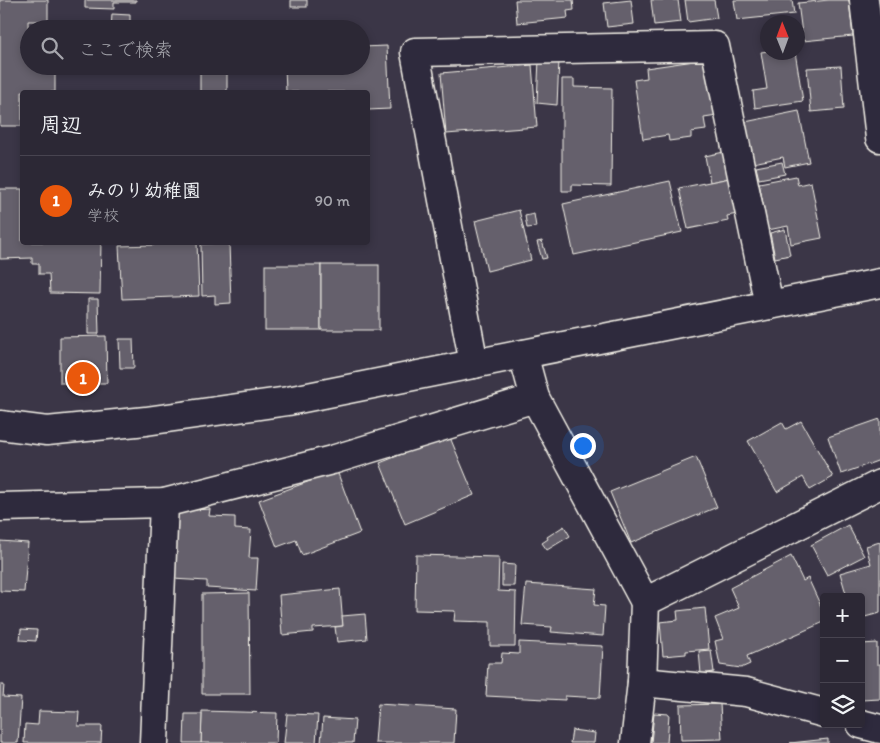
<!DOCTYPE html>
<html lang="ja">
<meta charset="utf-8">
<style>
:root{--surface:#2c2835;--page:#383441;--text:#f1f3f6;--muted:#a6a6ad;--line:#484450;--accent:#ea580c}
body{margin:0;font-family:Itim,"Klee One",sans-serif;background:var(--page);color:var(--text)}
.controls{position:absolute;right:15px;bottom:15px;display:grid;overflow:hidden;border-radius:5px;box-shadow:0 2px 8px #0003}
.controls button{width:45px;height:45px;display:grid;place-items:center;padding:0;border:0;border-bottom:1px solid var(--line);background:var(--surface);color:var(--text);font:25px sans-serif}
.compass{position:absolute;left:760px;top:15px;width:45px;height:45px;border-radius:50%;background:var(--surface);box-shadow:0 2px 8px #0003;rotate:359deg}
.you{position:absolute;left:582px;top:445px;width:18px;height:18px;margin:-12px;border:4px solid #fff;border-radius:50%;background:#1a73e8;box-shadow:0 0 0 8px #1a73e833}
.badge{display:grid;place-items:center;width:32px;height:32px;border-radius:50%;background:var(--accent);color:#fff;font-size:16px;font-weight:700}
.pin{position:absolute;translate:-50% -50%;border:2px solid #fff;box-shadow:0 1px 5px #0006}
.list{margin:0;padding:0;list-style:none}
h2{display:flex;justify-content:space-between;align-items:center;height:65px;margin:0;padding:0 20px;font-size:21px}
h2 small{font-size:16px;font-weight:400;color:var(--muted)}
.list li{display:grid;grid-template-columns:32px 1fr auto;gap:15px;align-items:center;box-sizing:border-box;height:90px;padding:0 20px;border-top:1px solid var(--line)}
.list b{display:block;font-size:19px;white-space:nowrap}
.list p{margin:0;font-size:16px;white-space:nowrap;color:var(--muted)}
.list em{font-size:16px;font-style:normal;color:var(--muted)}
.icon{flex:none;width:28px;height:28px;fill:none;stroke:currentColor;stroke-width:2;stroke-linecap:round;stroke-linejoin:round}
.map{position:relative;flex:none;width:880px;height:743px;overflow:hidden}
.search{position:absolute;background:var(--surface);box-shadow:0 2px 8px #0003;left:20px;top:20px;width:350px;height:55px;display:flex;align-items:center;gap:12px;box-sizing:border-box;padding:0 18px;border-radius:28px;color:var(--muted);font-size:19px}
.panel{position:absolute;background:var(--surface);box-shadow:0 2px 8px #0003;left:20px;top:90px;width:350px;height:155px;border-radius:5px}
.map>svg:first-child{display:block}
.building{fill:#65616c;stroke:#f4f1e8}
.lines{fill:none;stroke-linecap:round;stroke-linejoin:round}
.minor-casing{stroke:#f4f1e8;stroke-width:31}
.minor{stroke:#2f2a3d;stroke-width:28}
</style>
<div class="map">
<svg width="880" height="743" viewBox="0 0 880 743">
<rect width="100%" height="100%" fill="#3b3647"/>
<filter id="ink" filterUnits="userSpaceOnUse"><feTurbulence type="fractalNoise" baseFrequency=".02" numOctaves="2"/><feDisplacementMap in="SourceGraphic" scale="10" xChannelSelector="R" yChannelSelector="G"/><feConvolveMatrix kernelMatrix="1 2 1 2 8 2 1 2 1" color-interpolation-filters="sRGB"/></filter>
<g filter="url(#ink)">
<g class="building">
<path d="M 0,0 L 48,0 L 48,21 L 28,21 L 29,66 L 55,66 L 55,92 L 22,92 L 22,126 L 0,126 Z"/>
<path d="M 85,0 L 136,0 L 136,2 L 114,2 L 114,9 L 85,8 Z"/>
<rect x="291" y="0" width="16" height="7"/>
<path d="M 515,0 L 573,0 L 574,10 L 567,11 L 568,18 L 517,23 Z"/>
<path d="M 631,0 L 634,24 L 607,27 L 604,3 Z"/>
<path d="M 651,0 L 678,0 L 681,22 L 654,25 Z"/>
<path d="M 685,0 L 714,0 L 717,18 L 688,22 Z"/>
<path d="M 734,0 L 792,0 L 794,14 L 737,20 Z"/>
<path d="M 829,0 L 849,0 L 853,36 L 803,41 L 798,3 Z"/>
<path d="M 112,14 L 130,15 L 130,29 L 111,29 Z"/>
<path d="M 387,46 L 390,109 L 368,110 L 368,92 L 286,92 L 285,66 L 361,66 L 361,47 Z"/>
<path d="M 768,51 L 768,52 L 795,52 L 803,101 L 755,108 L 753,91 L 767,89 L 761,52 Z"/>
<path d="M 539,59 L 559,60 L 557,105 L 537,103 Z"/>
<path d="M 708,59 L 717,116 L 704,118 L 706,130 L 691,132 L 691,138 L 669,141 L 668,135 L 643,139 L 634,80 L 647,78 L 646,68 Z"/>
<path d="M 532,65 L 537,127 L 446,134 L 441,73 Z"/>
<path d="M 841,66 L 844,109 L 811,112 L 807,68 Z"/>
<rect x="200" y="71" width="27" height="21"/>
<path d="M 562,79 L 574,79 L 574,87 L 612,88 L 611,186 L 572,185 L 572,191 L 562,191 Z"/>
<path d="M 799,111 L 809,162 L 785,167 L 783,157 L 753,163 L 745,122 Z"/>
<path d="M 724,152 L 730,178 L 710,182 L 705,156 Z"/>
<path d="M 782,162 L 785,174 L 759,179 L 756,167 Z"/>
<path d="M 796,176 L 798,185 L 811,182 L 822,238 L 791,244 L 788,226 L 768,230 L 759,183 Z"/>
<path d="M 735,177 L 742,213 L 727,216 L 728,221 L 688,229 L 679,188 Z"/>
<path d="M 670,181 L 682,232 L 574,255 L 563,204 Z"/>
<path d="M 0,189 L 22,189 L 22,242 L 101,242 L 100,294 L 50,293 L 49,274 L 39,274 L 39,264 L 32,264 L 32,258 L 0,259 Z"/>
<path d="M 519,210 L 531,260 L 487,271 L 475,221 Z"/>
<path d="M 534,214 L 536,227 L 527,228 L 525,216 Z"/>
<path d="M 785,229 L 790,255 L 775,258 L 770,233 Z"/>
<path d="M 542,241 L 547,258 L 542,259 L 537,242 Z"/>
<path d="M 154,242 L 197,242 L 199,296 L 122,299 L 119,246 L 154,245 Z"/>
<path d="M 229,243 L 231,303 L 215,304 L 215,295 L 202,296 L 201,244 Z"/>
<rect x="265" y="265" width="56" height="65"/>
<rect x="321" y="265" width="58" height="65"/>
<path d="M 88,299 L 98,299 L 99,334 L 88,334 Z"/>
<path d="M 106,336 L 107,383 L 60,383 L 60,337 Z"/>
<path d="M 119,339 L 133,339 L 134,368 L 120,368 Z"/>
<path d="M 880,419 L 880,460 L 841,474 L 828,437 Z"/>
<path d="M 801,421 L 833,477 L 810,490 L 803,477 L 777,492 L 748,441 L 782,422 L 786,429 Z"/>
<path d="M 449,435 L 474,495 L 405,524 L 380,463 Z"/>
<path d="M 696,457 L 717,507 L 631,543 L 610,492 Z"/>
<path d="M 337,471 L 360,533 L 302,555 L 296,540 L 277,547 L 259,500 Z"/>
<path d="M 210,509 L 209,516 L 235,517 L 235,529 L 251,530 L 249,558 L 258,558 L 256,591 L 207,588 L 207,581 L 172,579 L 176,511 Z"/>
<path d="M 848,525 L 864,556 L 827,575 L 811,545 Z"/>
<path d="M 564,526 L 570,536 L 547,550 L 542,543 L 548,539 L 547,537 Z"/>
<path d="M 0,541 L 28,543 L 24,592 L 0,591 Z"/>
<path d="M 880,542 L 880,613 L 861,618 L 861,597 L 847,597 L 840,573 L 871,564 L 866,546 Z"/>
<path d="M 416,555 L 499,557 L 498,591 L 516,592 L 515,646 L 490,646 L 490,622 L 454,621 L 455,611 L 415,610 Z"/>
<path d="M 791,556 L 803,581 L 808,578 L 824,613 L 824,622 L 747,656 L 750,664 L 741,668 L 720,665 L 715,641 L 723,639 L 715,618 L 739,608 L 730,588 Z"/>
<path d="M 502,564 L 515,565 L 514,586 L 502,586 Z"/>
<path d="M 526,584 L 596,589 L 594,605 L 605,606 L 603,636 L 551,632 L 552,627 L 522,625 Z"/>
<path d="M 340,589 L 343,626 L 313,628 L 313,632 L 282,635 L 279,595 Z"/>
<path d="M 249,593 L 250,694 L 202,694 L 202,594 Z"/>
<path d="M 705,608 L 709,649 L 686,651 L 686,654 L 663,656 L 660,622 L 678,620 L 677,611 Z"/>
<path d="M 365,614 L 367,639 L 337,642 L 335,627 L 343,626 L 342,616 Z"/>
<path d="M 21,629 L 37,630 L 36,641 L 20,640 Z"/>
<path d="M 519,642 L 603,646 L 600,698 L 565,696 L 565,700 L 486,696 L 488,663 L 501,663 L 502,653 L 519,654 Z"/>
<path d="M 877,643 L 877,664 L 880,664 L 880,699 L 861,700 L 861,644 Z"/>
<path d="M 711,650 L 714,672 L 701,674 L 699,651 Z"/>
<path d="M 0,685 L 4,685 L 3,697 L 21,698 L 18,743 L 0,743 Z"/>
<path d="M 378,704 L 456,709 L 454,743 L 375,743 Z"/>
<path d="M 720,704 L 722,739 L 681,740 L 680,705 Z"/>
<path d="M 39,711 L 79,712 L 78,726 L 102,726 L 101,743 L 24,743 L 25,724 L 38,725 Z"/>
<path d="M 202,711 L 277,713 L 276,743 L 201,743 Z"/>
<path d="M 654,713 L 669,714 L 667,743 L 651,743 Z"/>
<path d="M 185,714 L 202,714 L 201,743 L 184,743 Z"/>
<path d="M 287,714 L 318,715 L 316,743 L 284,743 Z"/>
<path d="M 323,718 L 355,720 L 353,743 L 321,743 Z"/>
<path d="M 572,730 L 595,733 L 594,743 L 570,743 Z"/>
<path d="M 828,739 L 828,743 L 790,743 Z"/>
</g>
<g class="lines">
<defs>
<g id="minor">
<path d="M 864,0 L 880,138"/>
<path d="M 474,364 L 415,52 L 715,46 L 769,305"/>
<path d="M 535,398 L 645,602"/>
<path d="M 0,425 L 47,431 L 146,421 L 288,401 L 880,283"/>
<path d="M 0,507 L 164,503 L 332,460 L 535,398 L 523,354"/>
<path d="M 642,682 L 746,692 L 824,713"/>
<path d="M 861,724 L 880,729"/>
<path d="M 154,743 L 164,503"/>
<path d="M 635,743 L 642,682 L 645,602 L 880,484"/>
</g>
</defs>
<use href="#minor" class="minor-casing"/>
<use href="#minor" class="minor"/>
</g>
</g>
</svg>
<div class="controls">
<button>+</button>
<button>−</button>
<button><svg class="icon" aria-label="layers" viewBox="0 0 24 24"><path d="M12 4l9 5-9 5-9-5zM3 14l9 5 9-5"/></svg></button>
</div>
<svg class="compass" viewBox="-18 -18 36 36"><path d="M0-13l5 13h-10z" fill="#e53935"/><path d="M0 13l5-13h-10z" fill="#a6a6ad"/></svg>
<div class="you"></div>
<div class="pin badge" style="left:83px;top:378px">1</div>
<div class="search"><svg class="icon" aria-label="search" viewBox="0 0 24 24"><circle cx="10" cy="10" r="6"/><path d="M15 15l6 6"/></svg>ここで検索</div>
<section class="panel">
<h2>周辺<small></small></h2>
<ul class="list">
<li><span class="badge">1</span><div><b>みのり幼稚園</b><p>学校</p></div><em>90 m</em></li>
</ul>
</section>
</div>
